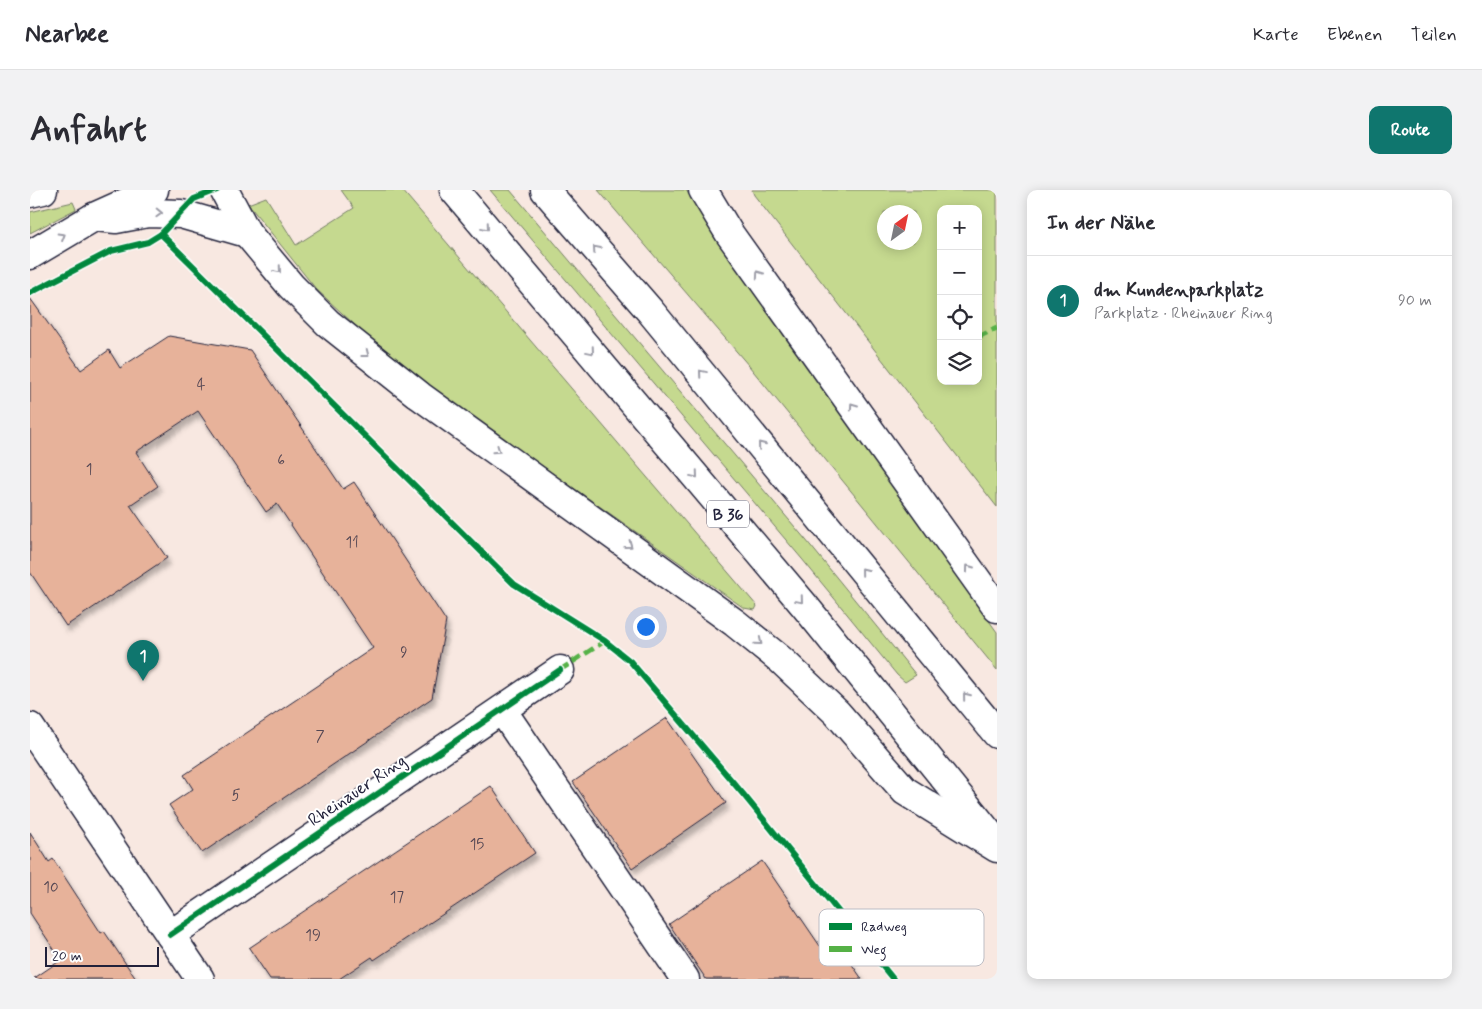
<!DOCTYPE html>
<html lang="de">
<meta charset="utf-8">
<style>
:root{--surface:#fff;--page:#f2f2f3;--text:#2b2b33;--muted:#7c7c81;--line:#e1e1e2;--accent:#0f766e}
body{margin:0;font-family:Mynerve,sans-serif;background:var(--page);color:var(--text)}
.controls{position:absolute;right:15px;top:15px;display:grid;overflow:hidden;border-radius:10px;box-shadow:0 2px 12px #0003}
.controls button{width:45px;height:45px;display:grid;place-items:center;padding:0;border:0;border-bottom:1px solid var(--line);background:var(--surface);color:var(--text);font:25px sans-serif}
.compass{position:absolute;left:847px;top:15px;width:45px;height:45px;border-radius:50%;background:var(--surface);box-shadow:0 2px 12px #0003;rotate:33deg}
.scale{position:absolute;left:15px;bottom:12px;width:114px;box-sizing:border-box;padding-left:5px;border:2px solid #22223b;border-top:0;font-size:14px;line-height:18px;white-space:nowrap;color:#22223b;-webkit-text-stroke:4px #fff;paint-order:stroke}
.you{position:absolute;left:615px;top:436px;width:18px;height:18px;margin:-12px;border:4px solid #fff;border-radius:50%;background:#1a73e8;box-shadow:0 0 0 8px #1a73e833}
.badge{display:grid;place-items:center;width:32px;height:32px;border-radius:50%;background:var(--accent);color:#fff;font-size:16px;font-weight:700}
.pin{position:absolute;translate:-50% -41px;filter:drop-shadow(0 1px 2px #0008)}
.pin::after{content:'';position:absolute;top:26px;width:18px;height:15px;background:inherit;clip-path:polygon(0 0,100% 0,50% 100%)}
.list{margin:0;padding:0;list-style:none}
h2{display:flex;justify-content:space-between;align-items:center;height:65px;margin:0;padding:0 20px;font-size:21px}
h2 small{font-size:16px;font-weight:400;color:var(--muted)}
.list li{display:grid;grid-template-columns:32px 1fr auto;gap:15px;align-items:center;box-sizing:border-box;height:90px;padding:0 20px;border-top:1px solid var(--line)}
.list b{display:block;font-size:19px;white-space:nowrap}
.list p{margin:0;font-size:16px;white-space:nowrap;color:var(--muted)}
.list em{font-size:16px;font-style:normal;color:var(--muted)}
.icon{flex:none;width:28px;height:28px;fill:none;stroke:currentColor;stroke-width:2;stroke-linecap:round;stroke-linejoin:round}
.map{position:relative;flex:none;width:967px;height:789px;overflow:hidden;border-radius:10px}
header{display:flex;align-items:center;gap:30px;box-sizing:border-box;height:70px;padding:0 25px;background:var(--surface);border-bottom:1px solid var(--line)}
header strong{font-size:24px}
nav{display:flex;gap:28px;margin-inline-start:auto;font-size:18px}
.intro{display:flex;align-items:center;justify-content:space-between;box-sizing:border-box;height:120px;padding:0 30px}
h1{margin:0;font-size:35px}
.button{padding:12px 22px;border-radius:10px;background:var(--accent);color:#fff;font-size:18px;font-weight:700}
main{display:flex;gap:30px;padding:0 30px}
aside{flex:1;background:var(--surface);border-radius:10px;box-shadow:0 2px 12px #0003}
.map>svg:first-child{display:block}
.green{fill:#c5d98f;stroke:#747e65;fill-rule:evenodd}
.building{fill:#e7b29a;stroke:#22223b;filter:url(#shadow)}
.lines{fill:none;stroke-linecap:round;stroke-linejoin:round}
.minor-casing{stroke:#22223b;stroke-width:31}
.major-casing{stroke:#22223b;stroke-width:31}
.highway-casing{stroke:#22223b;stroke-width:31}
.minor{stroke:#fff;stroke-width:28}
.major{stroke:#fff;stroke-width:28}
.highway{stroke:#fff;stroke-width:28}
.quiet{stroke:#55b146;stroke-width:5;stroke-dasharray:10 5;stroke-linecap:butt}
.cycleway-casing{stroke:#fff;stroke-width:9}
.cycleway{stroke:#00873e;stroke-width:6}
.oneway{stroke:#9c9ca7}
.labels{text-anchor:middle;stroke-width:4;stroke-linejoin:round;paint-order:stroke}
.number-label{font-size:15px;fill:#534653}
.shield{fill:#fff;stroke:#646476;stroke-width:1}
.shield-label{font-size:16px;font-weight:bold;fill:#22223b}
.street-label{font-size:18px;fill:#22223b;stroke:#fff}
.key{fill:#fff;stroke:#bdbdc4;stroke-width:1}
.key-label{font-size:14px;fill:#22223b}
</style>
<header>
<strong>Nearbee</strong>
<nav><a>Karte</a><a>Ebenen</a><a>Teilen</a></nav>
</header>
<div class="intro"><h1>Anfahrt</h1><a class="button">Route</a></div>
<main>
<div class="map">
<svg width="967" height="789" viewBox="0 0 967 789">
<defs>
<filter id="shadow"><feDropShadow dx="3" dy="5.5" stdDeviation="2.5" flood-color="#0004"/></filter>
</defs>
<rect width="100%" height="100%" fill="#f8e8e1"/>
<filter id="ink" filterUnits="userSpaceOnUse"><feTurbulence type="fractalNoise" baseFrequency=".02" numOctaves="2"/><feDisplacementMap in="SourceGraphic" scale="10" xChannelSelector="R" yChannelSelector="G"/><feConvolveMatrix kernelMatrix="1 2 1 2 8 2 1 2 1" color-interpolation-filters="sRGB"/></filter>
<g filter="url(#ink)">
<g class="green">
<path d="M 311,0 L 372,0 L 727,416 L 725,420 L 714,418 L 366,173 L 286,99 L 218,14 L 236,7 L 266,55 L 324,18 Z"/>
<path d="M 460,0 L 480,0 L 776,350 L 886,485 L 875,492 L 867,485 L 772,369 Z"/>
<path d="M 568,0 L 656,0 L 714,89 L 967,442 L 967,480 L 719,176 Z"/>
<path d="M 722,0 L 967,0 L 967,317 L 724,5 ZM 911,19 L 948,19 L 948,191 L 911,191 ZM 884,22 L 884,52 L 854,52 L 854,22 Z"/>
<path d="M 43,12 L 46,19 L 0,43 L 0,22 Z"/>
</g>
<g class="building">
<path d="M 0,108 L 51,180 L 79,160 L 90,178 L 139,146 L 220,160 L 313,299 L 324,292 L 416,431 L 402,508 L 172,663 L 139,615 L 163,599 L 154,585 L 343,458 L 247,314 L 236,322 L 168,221 L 106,262 L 128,296 L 100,315 L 137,368 L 36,436 L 0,382 Z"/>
<path d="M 637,528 L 696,613 L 602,678 L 543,592 Z"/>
<path d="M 461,596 L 505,663 L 344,770 L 342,767 L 309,789 L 240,789 L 219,758 Z"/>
<path d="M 0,642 L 19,672 L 23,669 L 71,743 L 74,741 L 106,789 L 3,789 L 31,770 L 0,723 Z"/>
<path d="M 732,671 L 790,756 L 803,747 L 832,789 L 676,789 L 639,734 Z"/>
</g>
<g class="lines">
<defs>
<g id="minor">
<path d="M 472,520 L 655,789"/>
<path d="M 0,537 L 170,789"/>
<path d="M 140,745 L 530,480"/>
</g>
<g id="major">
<path d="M 0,3 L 13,0"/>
<path d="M 0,65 L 64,27 L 124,0"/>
</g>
<g id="highway">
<path d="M 194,0 L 217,43 L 261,96 L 298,133 L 390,206 L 705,433 L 751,470 L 807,523 L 875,601 L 967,658"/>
<path d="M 424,0 L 774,415 L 962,647"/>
<path d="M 515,0 L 621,122 L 967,544"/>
<path d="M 673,0 L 699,43 L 967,418"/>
<path d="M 64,27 L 86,29 L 118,23 L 151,24 L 217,43"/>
</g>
</defs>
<use href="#minor" class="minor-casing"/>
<use href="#major" class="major-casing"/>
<use href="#highway" class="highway-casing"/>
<use href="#minor" class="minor"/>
<use href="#major" class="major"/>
<use href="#highway" class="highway"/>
<g class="quiet">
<path d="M 948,147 L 967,138"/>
<path d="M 530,480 L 575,451"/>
</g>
<defs>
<g id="cycleway">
<path d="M 131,44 L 484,394 L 575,451 L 600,471 L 713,604 L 863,789"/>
<path d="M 0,103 L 81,61 L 118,52 L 131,44 L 164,9 L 187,0"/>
<path d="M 140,745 L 530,480"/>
</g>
</defs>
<use href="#cycleway" class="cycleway-casing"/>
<use href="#cycleway" class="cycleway"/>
</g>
<defs><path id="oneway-chevron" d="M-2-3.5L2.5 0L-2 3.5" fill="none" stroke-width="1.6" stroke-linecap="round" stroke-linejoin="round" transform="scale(1.25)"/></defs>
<g class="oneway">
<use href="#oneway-chevron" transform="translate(129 23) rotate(2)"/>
<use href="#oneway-chevron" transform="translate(456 37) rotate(50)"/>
<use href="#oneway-chevron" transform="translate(32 46) rotate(-31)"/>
<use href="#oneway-chevron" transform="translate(566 59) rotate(-131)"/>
<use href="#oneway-chevron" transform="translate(248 80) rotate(50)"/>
<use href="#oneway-chevron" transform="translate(729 84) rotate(-125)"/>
<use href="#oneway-chevron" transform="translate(561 161) rotate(50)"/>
<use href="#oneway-chevron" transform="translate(336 164) rotate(38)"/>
<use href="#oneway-chevron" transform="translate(672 183) rotate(-130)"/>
<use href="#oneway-chevron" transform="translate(823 216) rotate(-125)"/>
<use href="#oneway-chevron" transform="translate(731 255) rotate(-129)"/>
<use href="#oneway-chevron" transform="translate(467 260) rotate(35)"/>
<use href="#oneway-chevron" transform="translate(665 285) rotate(50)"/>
<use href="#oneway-chevron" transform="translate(599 355) rotate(36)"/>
<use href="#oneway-chevron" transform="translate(939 378) rotate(-126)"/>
<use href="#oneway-chevron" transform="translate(834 381) rotate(-129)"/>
<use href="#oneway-chevron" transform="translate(770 410) rotate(50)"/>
<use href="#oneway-chevron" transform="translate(729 452) rotate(39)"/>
<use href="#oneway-chevron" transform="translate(936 506) rotate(-129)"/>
</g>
</g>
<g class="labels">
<g class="number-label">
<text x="171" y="199">4</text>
<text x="251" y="275">6</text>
<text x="59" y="284">1</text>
<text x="322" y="357">11</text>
<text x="374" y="467">9</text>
<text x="290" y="551">7</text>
<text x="206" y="610">5</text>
<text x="447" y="659">15</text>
<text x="21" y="702">10</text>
<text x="367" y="712">17</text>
<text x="283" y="750">19</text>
</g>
<rect class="shield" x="677" y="310.5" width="42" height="27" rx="4"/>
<g class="shield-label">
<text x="698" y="330">B 36</text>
</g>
<g class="street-label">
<text transform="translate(327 600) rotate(-34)" y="6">Rheinauer Ring</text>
</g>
</g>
<rect x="789" y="719" width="165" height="57" rx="8" class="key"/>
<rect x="799" y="733" width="23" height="7" fill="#00873e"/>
<rect x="799" y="756" width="23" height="6" fill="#55b146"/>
<g class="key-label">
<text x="831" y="741">Radweg</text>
<text x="831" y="764">Weg</text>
</g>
</svg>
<div class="controls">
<button>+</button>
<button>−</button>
<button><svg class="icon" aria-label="locate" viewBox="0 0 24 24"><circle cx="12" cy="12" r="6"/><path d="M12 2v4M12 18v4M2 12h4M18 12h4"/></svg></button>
<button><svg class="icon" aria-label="layers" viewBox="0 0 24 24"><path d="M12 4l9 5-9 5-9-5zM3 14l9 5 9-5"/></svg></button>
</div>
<svg class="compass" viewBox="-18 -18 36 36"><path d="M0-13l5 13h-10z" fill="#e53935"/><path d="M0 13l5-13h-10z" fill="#7c7c81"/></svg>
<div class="scale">20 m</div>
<div class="you"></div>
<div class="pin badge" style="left:113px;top:491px">1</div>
</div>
<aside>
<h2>In der Nähe<small></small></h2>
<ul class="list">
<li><span class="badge">1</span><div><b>dm Kundenparkplatz</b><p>Parkplatz · Rheinauer Ring</p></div><em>90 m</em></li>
</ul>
</aside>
</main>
